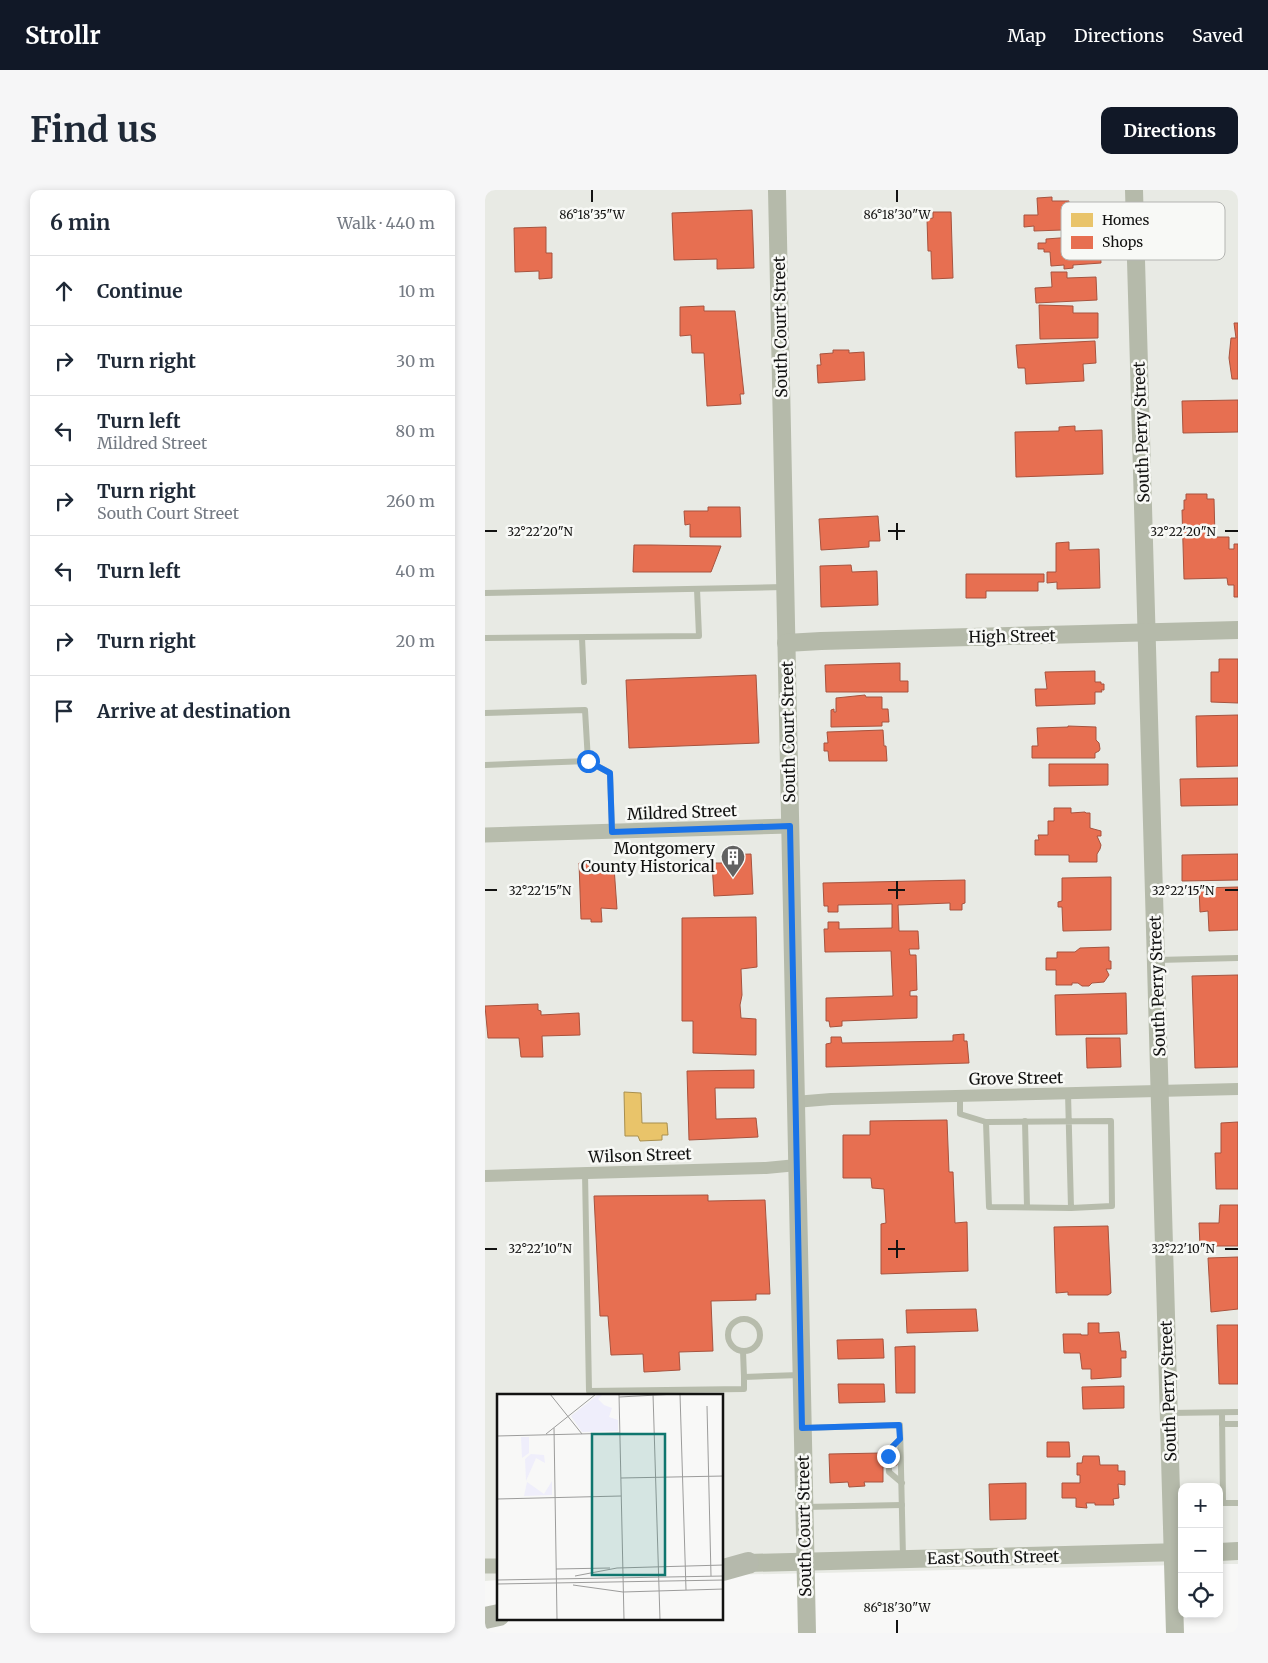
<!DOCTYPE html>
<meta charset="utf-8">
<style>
:root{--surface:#fff;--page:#f6f6f7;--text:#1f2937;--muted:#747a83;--line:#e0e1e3;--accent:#111827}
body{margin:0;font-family:Merriweather,serif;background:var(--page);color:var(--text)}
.controls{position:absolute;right:15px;bottom:15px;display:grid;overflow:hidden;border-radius:10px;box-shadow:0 2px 8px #0003}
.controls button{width:45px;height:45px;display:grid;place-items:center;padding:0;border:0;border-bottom:1px solid var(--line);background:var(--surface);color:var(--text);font:25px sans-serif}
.stop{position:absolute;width:15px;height:15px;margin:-11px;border:4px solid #1a73e8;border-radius:50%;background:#fff}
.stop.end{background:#1a73e8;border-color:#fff;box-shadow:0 1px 5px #0008}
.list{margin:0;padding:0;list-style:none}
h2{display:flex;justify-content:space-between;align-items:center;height:65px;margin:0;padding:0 20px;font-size:21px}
h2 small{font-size:16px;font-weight:400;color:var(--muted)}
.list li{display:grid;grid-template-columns:32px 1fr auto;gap:15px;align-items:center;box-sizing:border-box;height:70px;padding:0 20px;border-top:1px solid var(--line)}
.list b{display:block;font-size:19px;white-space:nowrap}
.list p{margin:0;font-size:16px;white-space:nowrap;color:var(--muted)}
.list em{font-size:16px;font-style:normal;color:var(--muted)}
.icon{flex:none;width:28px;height:28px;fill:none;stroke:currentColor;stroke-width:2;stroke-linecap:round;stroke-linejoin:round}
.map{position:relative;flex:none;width:753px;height:1443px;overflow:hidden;border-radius:10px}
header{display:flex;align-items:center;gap:30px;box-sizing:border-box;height:70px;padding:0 25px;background:var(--accent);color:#fff}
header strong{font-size:24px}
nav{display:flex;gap:28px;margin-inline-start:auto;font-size:18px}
.intro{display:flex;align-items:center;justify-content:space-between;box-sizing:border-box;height:120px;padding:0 30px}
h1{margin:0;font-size:35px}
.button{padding:12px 22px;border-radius:10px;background:var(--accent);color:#fff;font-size:18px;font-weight:700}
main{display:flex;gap:30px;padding:0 30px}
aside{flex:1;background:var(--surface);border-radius:10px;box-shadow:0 2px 8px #0003}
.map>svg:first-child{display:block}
.built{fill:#e8eae4}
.homes{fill:#e9c46a;stroke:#a88f4f}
.shops{fill:#e76f51;stroke:#a7533e}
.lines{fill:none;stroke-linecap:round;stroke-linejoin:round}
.service{stroke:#b7bcac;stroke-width:6}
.minor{stroke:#b7bcac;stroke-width:12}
.tertiary{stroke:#b7bcac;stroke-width:15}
.secondary{stroke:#b5baaa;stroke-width:18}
.motorway{stroke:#b5b9ac;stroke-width:22}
.route{stroke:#1a73e8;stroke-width:6}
.ticks{fill:none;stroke:#121211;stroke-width:2}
.labels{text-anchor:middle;stroke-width:5;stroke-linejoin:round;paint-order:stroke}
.street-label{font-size:16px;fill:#121211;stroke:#f8f9f6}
.poi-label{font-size:16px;fill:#121211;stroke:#f8f9f6;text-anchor:end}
.inset-road{fill:none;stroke:#9c9c9b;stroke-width:1}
.view{fill:#0f766e;fill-opacity:0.15;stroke:#0f766e;stroke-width:2.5}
.inset-edge{fill:none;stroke:#121211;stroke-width:2.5}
.key{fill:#f8f9f6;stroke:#b3b4b1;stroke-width:1}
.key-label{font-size:14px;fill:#121211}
.ticks-label{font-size:12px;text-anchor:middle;fill:#121211;stroke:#f8f9f6;stroke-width:5;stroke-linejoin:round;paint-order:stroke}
</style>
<header>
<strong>Strollr</strong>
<nav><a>Map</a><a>Directions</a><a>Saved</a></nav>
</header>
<div class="intro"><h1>Find us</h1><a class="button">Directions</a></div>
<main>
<aside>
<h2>6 min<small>Walk · 440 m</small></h2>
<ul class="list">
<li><svg class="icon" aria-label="ahead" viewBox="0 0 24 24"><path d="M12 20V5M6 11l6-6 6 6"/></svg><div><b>Continue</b></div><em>10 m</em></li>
<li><svg class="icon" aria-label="right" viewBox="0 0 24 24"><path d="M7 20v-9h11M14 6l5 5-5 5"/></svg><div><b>Turn right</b></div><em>30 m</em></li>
<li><svg class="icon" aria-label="left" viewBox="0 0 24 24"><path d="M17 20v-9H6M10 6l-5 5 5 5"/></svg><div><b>Turn left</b><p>Mildred Street</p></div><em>80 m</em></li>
<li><svg class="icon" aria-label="right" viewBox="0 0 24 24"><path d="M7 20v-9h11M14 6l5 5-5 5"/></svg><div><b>Turn right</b><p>South Court Street</p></div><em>260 m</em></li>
<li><svg class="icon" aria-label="left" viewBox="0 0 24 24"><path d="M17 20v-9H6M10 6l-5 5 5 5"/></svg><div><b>Turn left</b></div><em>40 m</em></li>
<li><svg class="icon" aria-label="right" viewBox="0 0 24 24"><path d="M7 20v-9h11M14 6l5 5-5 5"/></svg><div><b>Turn right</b></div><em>20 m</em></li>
<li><svg class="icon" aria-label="arrive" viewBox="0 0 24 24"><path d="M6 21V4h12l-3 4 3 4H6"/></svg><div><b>Arrive at destination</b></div></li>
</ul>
</aside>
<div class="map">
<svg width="753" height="1443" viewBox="0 0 753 1443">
<rect width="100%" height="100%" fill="#f8f8f7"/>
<path class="built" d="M 0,0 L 753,0 L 753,1374 L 734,1374 L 734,1297 L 697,1297 L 697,1375 L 238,1385 L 238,1206 L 14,1206 L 14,1390 L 0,1391 Z"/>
<path class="homes" d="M 139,902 L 156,903 L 157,933 L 182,933 L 183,945 L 177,945 L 177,950 L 155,951 L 153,946 L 140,946 Z"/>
<g class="shops">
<path d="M 567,7 L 567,11 L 584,11 L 584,19 L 616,18 L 617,35 L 606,36 L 606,39 L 549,41 L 549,36 L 539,37 L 539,25 L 553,25 L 552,8 Z"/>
<path d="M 267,20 L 269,78 L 232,79 L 232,69 L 189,70 L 187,23 Z"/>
<path d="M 448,22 L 466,22 L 468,88 L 447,89 L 446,61 L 443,61 L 442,29 L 448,28 Z"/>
<path d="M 61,37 L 61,63 L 67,63 L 67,88 L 54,89 L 54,81 L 30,82 L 29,38 Z"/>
<path d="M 588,47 L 588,54 L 615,53 L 616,73 L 588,75 L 588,78 L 579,79 L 579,75 L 566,76 L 565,62 L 559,62 L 559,59 L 553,59 L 553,53 L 561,53 L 561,49 Z"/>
<path d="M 566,82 L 582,82 L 582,88 L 611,87 L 612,110 L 551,113 L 550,98 L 567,97 Z"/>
<path d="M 554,115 L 588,116 L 588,123 L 613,123 L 613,148 L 555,149 Z"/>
<path d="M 219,116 L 219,121 L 250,121 L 259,204 L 255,204 L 256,214 L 222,216 L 219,163 L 207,163 L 206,145 L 195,146 L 195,117 Z"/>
<path d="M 749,133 L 753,133 L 753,189 L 747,189 L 744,168 L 746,148 L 751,148 Z"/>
<path d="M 610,151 L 611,173 L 598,174 L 599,191 L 541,194 L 540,178 L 533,178 L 531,155 Z"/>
<path d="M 348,160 L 364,160 L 364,163 L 379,162 L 380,190 L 333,193 L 332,175 L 336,175 L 335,164 L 348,163 Z"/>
<path d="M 753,210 L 753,242 L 698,243 L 697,211 Z"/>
<path d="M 590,236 L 590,241 L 617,240 L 618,284 L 531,287 L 530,242 L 574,241 L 574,237 Z"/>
<path d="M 701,304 L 722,304 L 722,309 L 729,309 L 730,347 L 744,347 L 744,359 L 749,359 L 749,354 L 753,354 L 753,407 L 749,407 L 749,395 L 743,395 L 742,388 L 699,389 L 697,320 L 699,320 L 699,310 L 701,310 Z"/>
<path d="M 223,317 L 255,317 L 256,347 L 205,347 L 205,334 L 200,335 L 199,321 L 223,321 Z"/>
<path d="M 393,326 L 395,351 L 384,351 L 384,357 L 336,360 L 334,329 Z"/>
<path d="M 584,352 L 584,360 L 614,359 L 615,398 L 572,399 L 572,392 L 562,393 L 562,382 L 571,382 L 571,353 Z"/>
<path d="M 149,355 L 166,355 L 236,356 L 226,382 L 148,382 Z"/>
<path d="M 366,375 L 367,382 L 392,381 L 393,415 L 336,417 L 335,376 Z"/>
<path d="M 481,384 L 559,384 L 559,392 L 553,392 L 553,401 L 501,401 L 501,408 L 481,408 Z"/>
<path d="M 734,469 L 753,469 L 753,513 L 726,512 L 726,482 L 734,482 Z"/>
<path d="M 415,473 L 415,491 L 423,491 L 423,502 L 341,502 L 340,475 Z"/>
<path d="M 610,481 L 610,492 L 616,492 L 616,494 L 619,494 L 619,500 L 616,500 L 617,502 L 610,502 L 610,514 L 551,516 L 550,499 L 562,499 L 560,482 Z"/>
<path d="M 271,485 L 274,553 L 144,558 L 141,490 Z"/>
<path d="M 380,505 L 381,507 L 397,507 L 397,519 L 403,519 L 404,532 L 397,532 L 397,536 L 346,537 L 346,520 L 349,519 L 349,522 L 351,522 L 351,508 Z"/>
<path d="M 753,525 L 753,576 L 712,577 L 711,526 Z"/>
<path d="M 583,536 L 611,537 L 611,550 L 614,553 L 615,559 L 614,561 L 610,563 L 610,568 L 547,568 L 547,556 L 553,556 L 552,538 L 583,537 Z"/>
<path d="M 398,540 L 399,556 L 401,556 L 402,571 L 344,571 L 343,561 L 339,561 L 339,553 L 343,553 L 342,542 Z"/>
<path d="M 564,574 L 623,574 L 623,595 L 564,596 Z"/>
<path d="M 753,588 L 753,615 L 696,616 L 695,589 Z"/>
<path d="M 569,618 L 586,618 L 586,623 L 600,622 L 601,623 L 605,623 L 605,638 L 616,641 L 616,646 L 612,646 L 616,655 L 615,659 L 612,664 L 612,672 L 584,672 L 584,665 L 550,665 L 550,650 L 554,650 L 553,645 L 563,645 L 563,631 L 569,631 Z"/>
<path d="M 266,664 L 268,704 L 229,706 L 227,673 L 237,673 L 237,665 Z"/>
<path d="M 753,664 L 753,690 L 697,691 L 697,665 Z"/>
<path d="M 94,673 L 116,673 L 117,677 L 129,677 L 132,719 L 116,718 L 117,732 L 106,732 L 106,729 L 96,729 Z"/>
<path d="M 626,687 L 626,740 L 578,741 L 577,717 L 573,717 L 573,712 L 577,711 L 577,688 Z"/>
<path d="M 480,690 L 480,713 L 477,714 L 477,720 L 465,720 L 465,713 L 413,715 L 414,741 L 433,741 L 434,759 L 424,759 L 425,765 L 431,765 L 432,800 L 425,801 L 425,806 L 432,806 L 432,828 L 357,831 L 357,836 L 345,837 L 344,831 L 341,831 L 341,808 L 408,806 L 406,761 L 340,762 L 339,739 L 343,739 L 343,732 L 354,732 L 354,739 L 407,738 L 407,714 L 353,715 L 353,722 L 343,722 L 343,716 L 339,716 L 338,693 Z"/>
<path d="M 753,697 L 753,740 L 724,741 L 723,721 L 715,722 L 714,698 Z"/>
<path d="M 271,727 L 272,777 L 256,779 L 257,805 L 255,815 L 256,828 L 271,829 L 271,865 L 208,863 L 208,831 L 197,831 L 197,728 Z"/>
<path d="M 624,757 L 624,771 L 626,771 L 626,779 L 621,779 L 624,785 L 619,792 L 607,793 L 604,796 L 597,796 L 593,793 L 587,793 L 587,795 L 571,795 L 571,780 L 561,780 L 561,768 L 572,768 L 572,762 L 590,762 L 595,758 Z"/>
<path d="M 753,785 L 753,877 L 710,878 L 707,786 Z"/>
<path d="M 641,803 L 642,844 L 571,845 L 570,805 Z"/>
<path d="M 53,814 L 53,820 L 56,821 L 56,825 L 94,823 L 95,845 L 57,846 L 58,867 L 36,867 L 34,848 L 3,848 L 0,816 Z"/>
<path d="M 479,844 L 479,851 L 482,851 L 484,873 L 341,877 L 341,854 L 346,853 L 346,847 L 356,847 L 357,853 L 468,851 L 468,845 Z"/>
<path d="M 601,848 L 635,848 L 636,877 L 602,878 Z"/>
<path d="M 269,880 L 269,898 L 230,898 L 231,929 L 271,928 L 273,947 L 204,950 L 202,881 Z"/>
<path d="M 462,930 L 464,982 L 468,982 L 470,1033 L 482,1032 L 483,1081 L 396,1084 L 396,1034 L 401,1033 L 399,999 L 387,998 L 386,988 L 358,988 L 358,945 L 385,945 L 385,931 Z"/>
<path d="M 753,932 L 753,999 L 731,999 L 730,963 L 736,963 L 736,933 Z"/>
<path d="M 223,1005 L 223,1011 L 280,1010 L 285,1104 L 271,1104 L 271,1110 L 226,1111 L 228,1161 L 194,1162 L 195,1180 L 159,1182 L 158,1164 L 126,1165 L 123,1126 L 115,1126 L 109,1006 Z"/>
<path d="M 735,1015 L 753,1015 L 753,1056 L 715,1056 L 714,1033 L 734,1033 Z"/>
<path d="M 623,1036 L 626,1103 L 623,1105 L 583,1105 L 583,1102 L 571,1103 L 569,1037 Z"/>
<path d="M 753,1067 L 753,1119 L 726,1122 L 723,1068 Z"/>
<path d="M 491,1119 L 493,1141 L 422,1143 L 421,1120 Z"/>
<path d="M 603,1133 L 614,1133 L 614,1143 L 634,1142 L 636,1161 L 641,1161 L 641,1168 L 636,1168 L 636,1187 L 606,1189 L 606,1179 L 597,1179 L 595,1163 L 579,1163 L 578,1144 L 596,1144 L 596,1145 L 603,1145 Z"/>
<path d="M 732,1135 L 753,1135 L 753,1194 L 734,1194 Z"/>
<path d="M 398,1149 L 399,1168 L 353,1169 L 352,1150 Z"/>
<path d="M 430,1156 L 430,1203 L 411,1203 L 410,1157 Z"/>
<path d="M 353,1194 L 399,1194 L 400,1212 L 354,1213 Z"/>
<path d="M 639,1196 L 639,1218 L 598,1219 L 597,1197 Z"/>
<path d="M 562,1252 L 584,1252 L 585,1267 L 562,1267 Z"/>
<path d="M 397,1263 L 397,1266 L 411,1265 L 412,1275 L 398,1276 L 398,1292 L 379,1292 L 380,1296 L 364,1297 L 363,1292 L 345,1293 L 344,1264 Z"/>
<path d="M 598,1266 L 614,1266 L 615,1275 L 633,1275 L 633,1281 L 640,1281 L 640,1295 L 633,1294 L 634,1308 L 628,1309 L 629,1315 L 610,1315 L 610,1313 L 601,1313 L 602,1318 L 591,1317 L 591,1308 L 577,1308 L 577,1293 L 595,1293 L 595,1285 L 592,1285 L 592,1273 L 597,1273 Z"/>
<path d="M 541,1293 L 541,1329 L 505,1330 L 504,1294 Z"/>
</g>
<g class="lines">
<g class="service">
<path d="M 0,403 L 299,397"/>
<path d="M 0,448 L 214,446 L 212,399"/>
<path d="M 97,448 L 99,492"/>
<path d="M 0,523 L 100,520 L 103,571"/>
<path d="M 0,575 L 103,571 L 125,583 L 127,640"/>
<path d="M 672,770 L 753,768"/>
<path d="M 583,903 L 586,1018 L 627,1016 L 626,931 L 501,932 L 504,1017 L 586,1018"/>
<path d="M 475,906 L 475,924 L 501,932"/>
<path d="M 540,931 L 542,1017"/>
<path d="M 100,983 L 104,1201 L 259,1199 L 259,1187 L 315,1185"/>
<circle cx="259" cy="1145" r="16"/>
<path d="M 258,1161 L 259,1187"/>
<path d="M 684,1223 L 753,1222"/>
<path d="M 737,1223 L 738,1313"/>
<path d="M 737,1234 L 753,1234"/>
<path d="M 318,1238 L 415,1235 L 418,1367"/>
<path d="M 403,1266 L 403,1261 L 415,1249"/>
<path d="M 404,1276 L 404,1282 L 417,1293"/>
<path d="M 735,1313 L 753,1313"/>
<path d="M 320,1317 L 417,1315"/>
</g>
<g class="minor">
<path d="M 310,912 L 346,909 L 753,899"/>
<path d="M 0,986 L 281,978 L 312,975"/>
</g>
<g class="tertiary">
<path d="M 0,645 L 305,636"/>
<path d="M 0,1376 L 14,1376"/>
</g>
<g class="secondary">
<path d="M 292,0 L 322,1443"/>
<path d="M 649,0 L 690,1443"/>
<path d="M 301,453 L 336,451 L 753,440"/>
<path d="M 734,1362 L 753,1361"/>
<path d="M 263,1373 L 697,1362"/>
</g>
<g class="motorway">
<path d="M 238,1380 L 263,1373"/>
<path d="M 0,1428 L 14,1425"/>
</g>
</g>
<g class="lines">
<path class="route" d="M 103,571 L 125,583 L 127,642 L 305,636 L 317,1238 L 414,1235 L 415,1249 L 403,1261 L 403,1266"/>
</g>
<path class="ticks" d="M 107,0 L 107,12M 412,0 L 412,12M 412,333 L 412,350M 0,341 L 12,341M 403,341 L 420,341M 740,341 L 753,341M 412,691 L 412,709M 0,700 L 12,700M 403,700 L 420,700M 740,700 L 753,700M 412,1050 L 412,1068M 0,1059 L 12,1059M 403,1059 L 420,1059M 740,1059 L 753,1059M 412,1430 L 412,1443"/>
<defs>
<symbol id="building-pin" viewBox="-11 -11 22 30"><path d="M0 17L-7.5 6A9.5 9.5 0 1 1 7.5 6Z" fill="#626262" stroke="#f8f9f6"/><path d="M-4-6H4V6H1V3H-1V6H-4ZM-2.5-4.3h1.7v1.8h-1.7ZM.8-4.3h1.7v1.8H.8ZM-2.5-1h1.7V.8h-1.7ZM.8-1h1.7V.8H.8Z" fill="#fff"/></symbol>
</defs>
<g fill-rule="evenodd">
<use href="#building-pin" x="234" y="653" width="28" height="38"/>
</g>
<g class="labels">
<g class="street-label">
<text transform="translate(295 137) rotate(-91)" y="6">South Court Street</text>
<text transform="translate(656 242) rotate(-92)" y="6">South Perry Street</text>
<text transform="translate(527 446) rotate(-1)" y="6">High Street</text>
<text transform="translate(303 542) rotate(-91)" y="6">South Court Street</text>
<text transform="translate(197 622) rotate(-2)" y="6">Mildred Street</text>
<text transform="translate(672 796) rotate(-92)" y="6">South Perry Street</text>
<text transform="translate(531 888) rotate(-1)" y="6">Grove Street</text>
<text transform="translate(155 965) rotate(-2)" y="6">Wilson Street</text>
<text transform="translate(683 1201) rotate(-92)" y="6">South Perry Street</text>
<text transform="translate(319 1336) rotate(-91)" y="6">South Court Street</text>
<text transform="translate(508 1367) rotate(-1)" y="6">East South Street</text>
</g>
<g class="poi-label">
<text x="230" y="664">Montgomery<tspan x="230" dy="18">County Historical</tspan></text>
</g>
</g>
<g transform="translate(12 1204)">
<rect width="226" height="226" fill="#f8f8f7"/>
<path d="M 102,0 L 106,0 L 101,5 L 107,11 L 115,14 L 112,23 L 121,26 L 121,37 L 85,38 L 74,22 ZM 34,60 L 47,61 L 48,69 L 39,64 L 29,87 L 28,65 ZM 55,87 L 55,101 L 27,102 L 30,88 L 47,100 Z" fill="#efeefb"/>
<path d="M 24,43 L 32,43 L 32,59 L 25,64 Z" fill="#efeefb"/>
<path class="inset-road" d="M 53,0 L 85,40M 122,0 L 127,226M 156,0 L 163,226M 183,0 L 189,196M 122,3 L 179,0M 210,12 L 214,182M 57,34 L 60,225M 49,40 L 99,0M 0,42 L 123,39M 124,84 L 227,82M 0,105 L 124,102M 120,174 L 227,171M 59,175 L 113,174M 78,182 L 120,174M 0,186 L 227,182M 0,190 L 227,186M 76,191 L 126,198M 126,198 L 227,195"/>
<path class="view" d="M 95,40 L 168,40 L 168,181 L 95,181 Z"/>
<rect width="226" height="226" class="inset-edge"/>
</g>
<rect x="576" y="12" width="164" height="58" rx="8" class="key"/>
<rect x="586" y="23" width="22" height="14" fill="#e9c46a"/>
<rect x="586" y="46" width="22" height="13" fill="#e76f51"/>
<g class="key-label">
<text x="617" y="35">Homes</text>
<text x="617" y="57">Shops</text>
</g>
<g class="ticks-label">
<text x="107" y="29">86°18'35"W</text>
<text x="412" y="29">86°18'30"W</text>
<text x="55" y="346">32°22'20"N</text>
<text x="698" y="346">32°22'20"N</text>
<text x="55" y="705">32°22'15"N</text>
<text x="698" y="705">32°22'15"N</text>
<text x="55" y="1063">32°22'10"N</text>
<text x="698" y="1063">32°22'10"N</text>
<text x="412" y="1422">86°18'30"W</text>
</g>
</svg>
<div class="controls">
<button>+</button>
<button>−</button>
<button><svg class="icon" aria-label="locate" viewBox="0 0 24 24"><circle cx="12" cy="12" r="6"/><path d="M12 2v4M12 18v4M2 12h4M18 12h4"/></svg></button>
</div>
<div class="stop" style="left:103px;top:571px"></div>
<div class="stop end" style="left:403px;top:1266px"></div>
</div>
</main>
